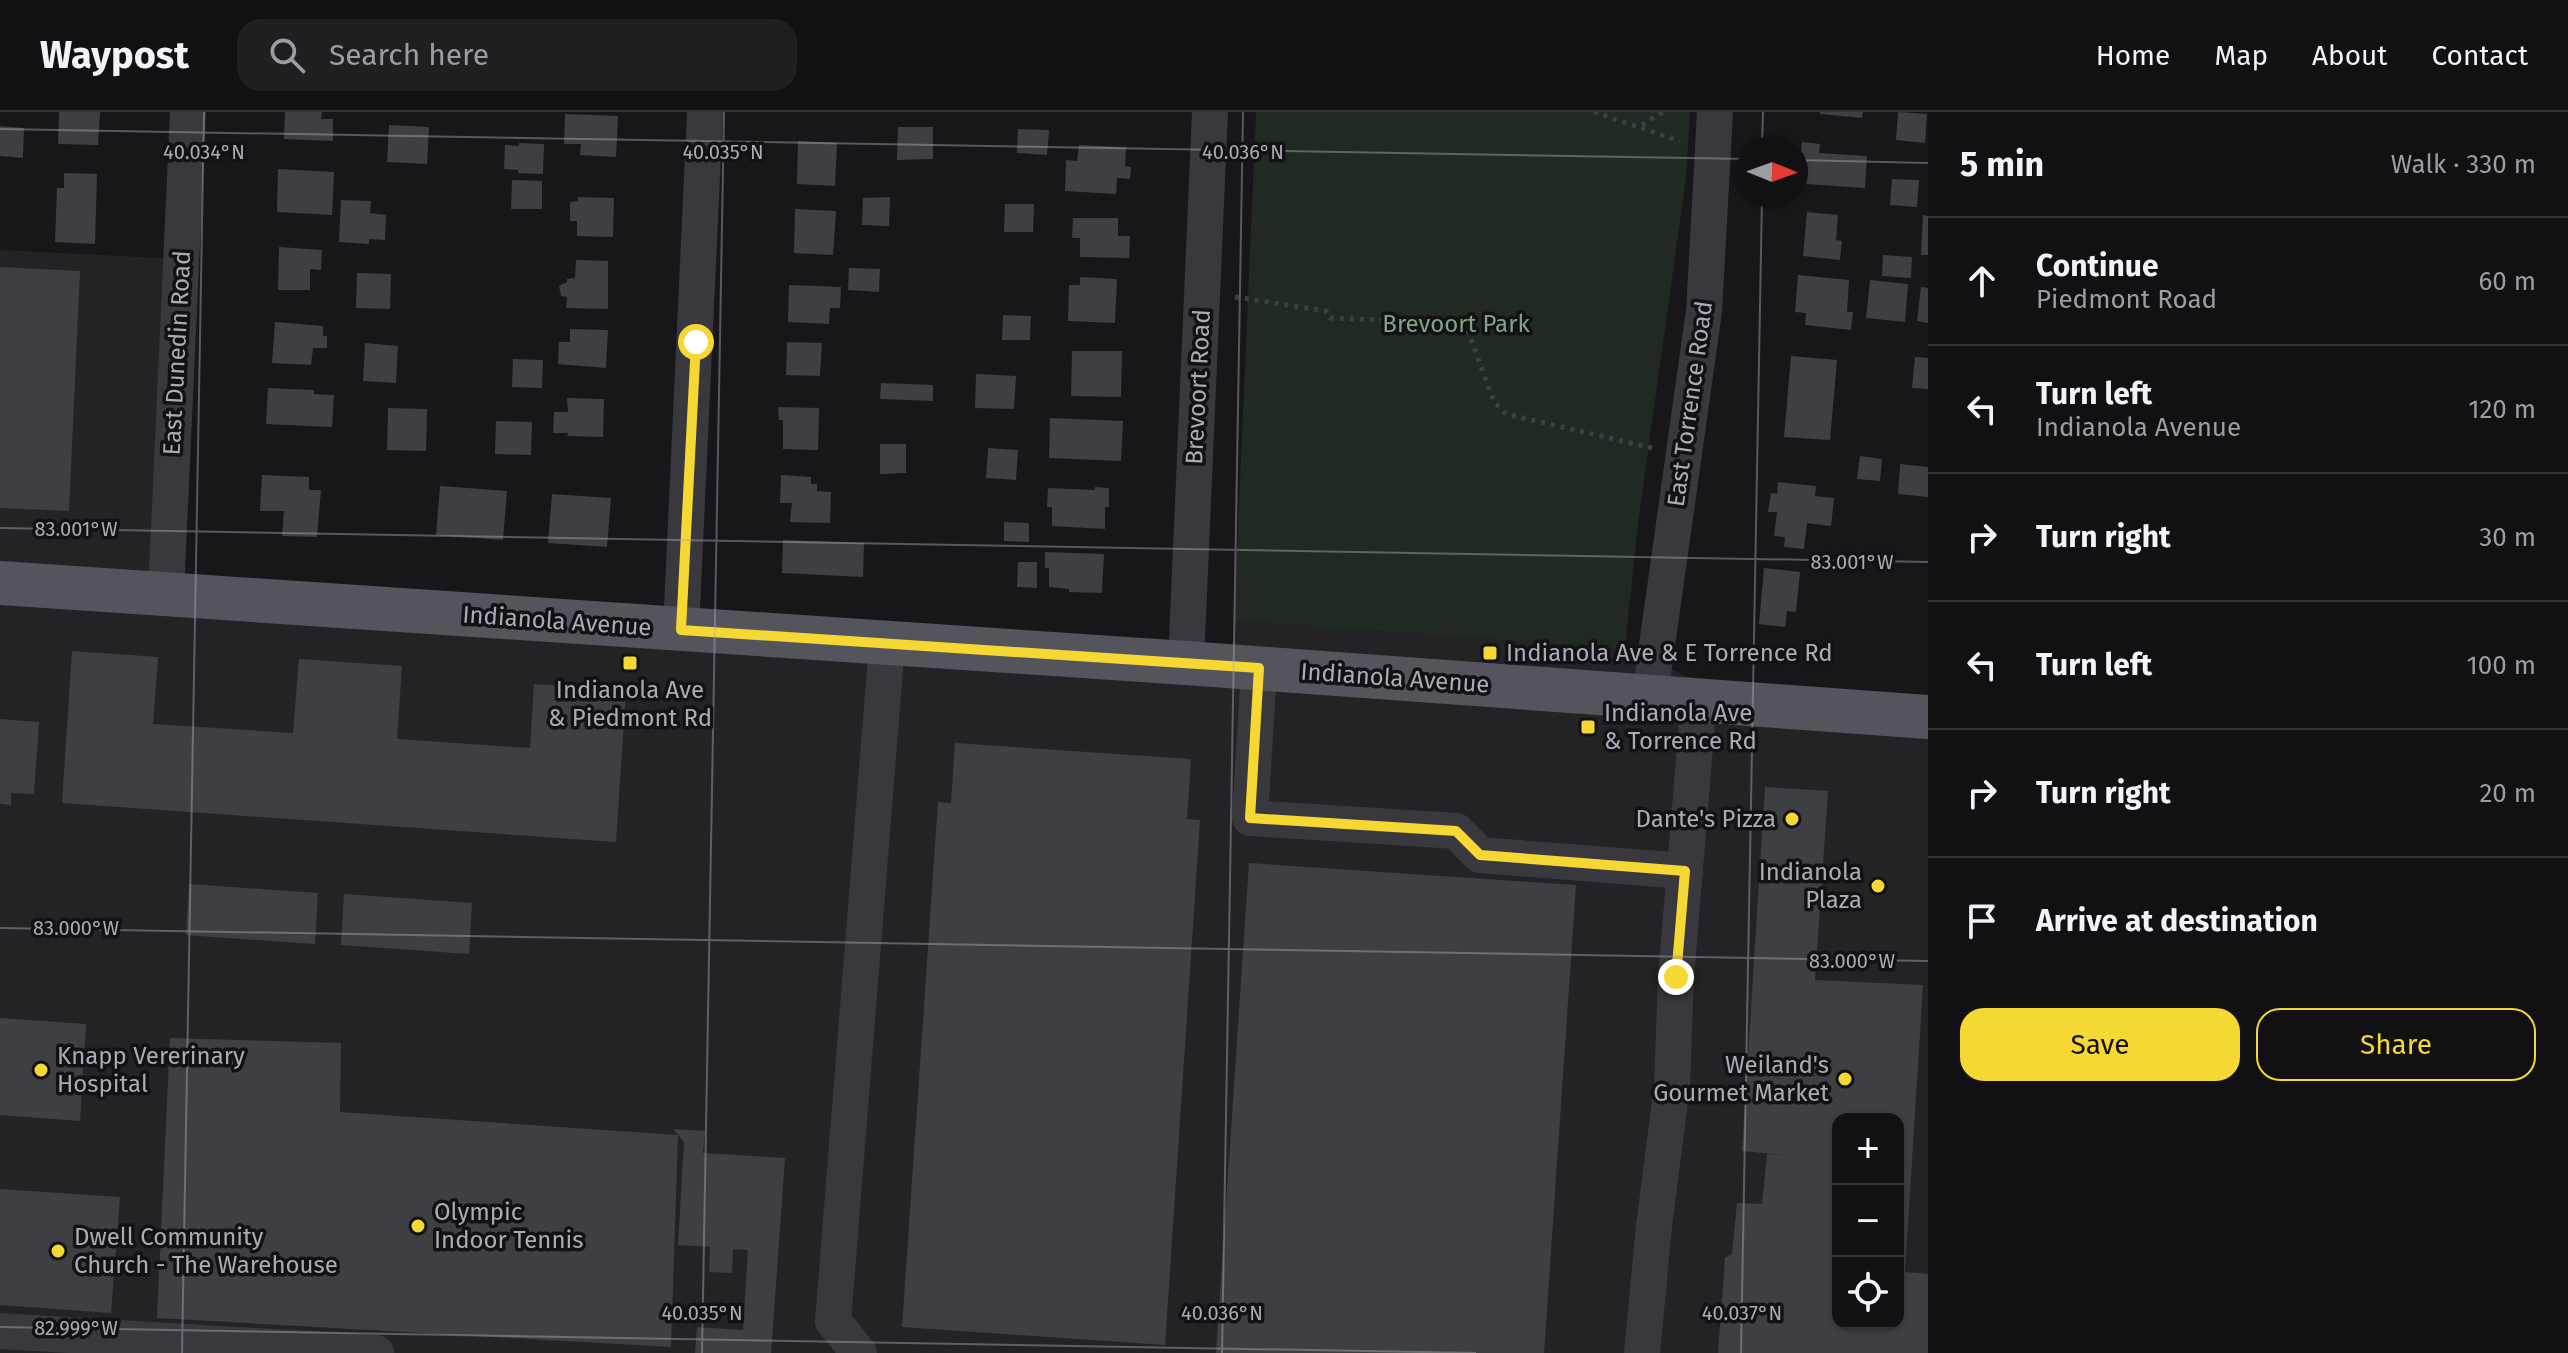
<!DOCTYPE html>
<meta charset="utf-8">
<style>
:root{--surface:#111113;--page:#1e1f21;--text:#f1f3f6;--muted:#9c9da0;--line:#303133;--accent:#f5d833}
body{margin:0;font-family:"Fira Sans",sans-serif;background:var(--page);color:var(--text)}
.controls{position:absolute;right:24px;bottom:24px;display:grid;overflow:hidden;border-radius:16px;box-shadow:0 2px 6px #0004}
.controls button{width:72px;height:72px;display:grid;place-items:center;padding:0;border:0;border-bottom:2px solid var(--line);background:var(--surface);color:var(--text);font:40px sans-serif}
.compass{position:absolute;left:1736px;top:24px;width:72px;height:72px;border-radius:50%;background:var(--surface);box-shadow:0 2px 6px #0004;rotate:91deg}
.stop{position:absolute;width:24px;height:24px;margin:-18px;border:6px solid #f5d833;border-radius:50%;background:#fff}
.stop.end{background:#f5d833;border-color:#fff;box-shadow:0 2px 8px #0008}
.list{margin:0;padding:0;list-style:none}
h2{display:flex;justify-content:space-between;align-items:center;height:104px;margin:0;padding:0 32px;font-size:34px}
h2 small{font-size:26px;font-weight:400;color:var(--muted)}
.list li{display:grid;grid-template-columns:52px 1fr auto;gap:24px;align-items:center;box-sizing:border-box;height:128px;padding:0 32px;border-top:2px solid var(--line)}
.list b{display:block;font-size:30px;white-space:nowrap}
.list p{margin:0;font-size:26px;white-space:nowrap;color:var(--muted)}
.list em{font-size:26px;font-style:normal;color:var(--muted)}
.actions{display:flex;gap:16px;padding:24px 32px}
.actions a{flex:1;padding:18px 0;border:2px solid var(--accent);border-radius:24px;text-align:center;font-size:28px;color:var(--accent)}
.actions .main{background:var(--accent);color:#111}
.icon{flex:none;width:44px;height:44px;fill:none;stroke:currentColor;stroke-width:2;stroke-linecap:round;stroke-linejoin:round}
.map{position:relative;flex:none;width:1928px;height:1241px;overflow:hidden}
header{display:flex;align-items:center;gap:48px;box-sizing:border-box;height:112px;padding:0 40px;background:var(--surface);border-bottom:2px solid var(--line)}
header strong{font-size:38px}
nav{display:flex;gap:44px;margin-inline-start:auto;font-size:28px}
.search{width:560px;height:72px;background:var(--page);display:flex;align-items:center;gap:20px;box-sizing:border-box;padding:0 28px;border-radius:24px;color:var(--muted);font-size:30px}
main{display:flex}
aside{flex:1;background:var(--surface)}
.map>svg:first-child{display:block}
.built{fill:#232326;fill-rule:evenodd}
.green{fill:#212923}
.building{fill:#3e3f43;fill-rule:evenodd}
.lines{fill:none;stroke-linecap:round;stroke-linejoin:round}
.path{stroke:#3e3e45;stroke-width:5;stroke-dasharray:4 6;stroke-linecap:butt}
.minor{stroke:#38383e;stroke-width:36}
.major{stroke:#54545d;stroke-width:44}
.route{stroke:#f5d833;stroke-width:10}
.ticks{fill:none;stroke:#a9abb9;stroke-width:2;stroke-opacity:0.45}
.poi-dot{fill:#f5d833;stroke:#121214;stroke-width:3}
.labels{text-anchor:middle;stroke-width:7;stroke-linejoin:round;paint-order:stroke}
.park-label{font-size:24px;fill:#7fa489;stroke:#121214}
.street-label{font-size:24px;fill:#a9abb9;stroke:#121214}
.poi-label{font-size:24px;fill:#a9abb9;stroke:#121214;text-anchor:start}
.ticks-label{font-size:20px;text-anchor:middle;fill:#a9abb9;stroke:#121214;stroke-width:7;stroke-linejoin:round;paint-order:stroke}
</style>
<header>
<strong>Waypost</strong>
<div class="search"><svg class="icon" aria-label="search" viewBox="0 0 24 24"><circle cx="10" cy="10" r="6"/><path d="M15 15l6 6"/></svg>Search here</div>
<nav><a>Home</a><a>Map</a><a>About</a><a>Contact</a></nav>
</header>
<main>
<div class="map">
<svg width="1928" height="1241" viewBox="0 0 1928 1241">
<rect width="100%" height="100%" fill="#171719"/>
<path class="built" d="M 0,138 L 181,147 L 170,483 L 1232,558 L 1234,509 L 1625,537 L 1749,591 L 1928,604 L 1928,1241 L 0,1241 ZM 1838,1007 L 1898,1007 L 1898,1211 L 1838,1211 Z"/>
<path class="green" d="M 1256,0 L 1690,0 L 1686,66 L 1638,411 L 1625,537 L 1234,509 Z"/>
<g class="building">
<path d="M 59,0 L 100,0 L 98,33 L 58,32 Z"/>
<path d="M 285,0 L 322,0 L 321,7 L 333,7 L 333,29 L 284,27 Z"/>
<path d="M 1820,0 L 1863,0 L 1862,6 L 1820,2 Z"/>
<path d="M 1898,0 L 1927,2 L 1925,31 L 1896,28 Z"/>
<path d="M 565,2 L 618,4 L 616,45 L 580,43 L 581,32 L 564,32 Z"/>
<path d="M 389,13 L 429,15 L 427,52 L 387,50 Z"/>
<path d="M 0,14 L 24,16 L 23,46 L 0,44 Z"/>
<path d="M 898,15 L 933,15 L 933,47 L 897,48 Z"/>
<path d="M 1018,17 L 1049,18 L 1047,43 L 1017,41 Z"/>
<path d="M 798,29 L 837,31 L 835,74 L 797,72 Z"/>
<path d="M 1802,30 L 1820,32 L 1819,41 L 1867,44 L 1865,76 L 1806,72 L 1808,55 L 1799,55 Z"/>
<path d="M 519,31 L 544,32 L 543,62 L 518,61 L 518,58 L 504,57 L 505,33 L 519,34 Z"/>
<path d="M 1079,33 L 1126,35 L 1125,54 L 1131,55 L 1130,67 L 1117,66 L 1116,82 L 1065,79 L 1066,48 L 1077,49 Z"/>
<path d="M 278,57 L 334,60 L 332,103 L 277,100 Z"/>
<path d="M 64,61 L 97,62 L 95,132 L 55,130 L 57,76 L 64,76 Z"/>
<path d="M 1892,67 L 1919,68 L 1917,95 L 1890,93 Z"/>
<path d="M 512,68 L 542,69 L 542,97 L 511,97 Z"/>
<path d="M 578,85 L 614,86 L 613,125 L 577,124 L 577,109 L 570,109 L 570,90 L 578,89 Z"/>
<path d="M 890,85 L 889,114 L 862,113 L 863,86 Z"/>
<path d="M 341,88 L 371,89 L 370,101 L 386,103 L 385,128 L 369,127 L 369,132 L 339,130 Z"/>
<path d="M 1005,92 L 1034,92 L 1033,120 L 1004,120 Z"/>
<path d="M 795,97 L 836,99 L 833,143 L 794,141 Z"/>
<path d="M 1807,100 L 1838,103 L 1836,128 L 1842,129 L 1840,148 L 1803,144 Z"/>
<path d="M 1923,103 L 1928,104 L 1928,143 L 1921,143 Z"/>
<path d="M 1073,106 L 1118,106 L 1118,124 L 1130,124 L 1129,146 L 1080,145 L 1080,126 L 1072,126 Z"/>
<path d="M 279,135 L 322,138 L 321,158 L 310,157 L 310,178 L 278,178 Z"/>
<path d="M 1883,143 L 1912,145 L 1911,166 L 1882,164 Z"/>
<path d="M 576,148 L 608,149 L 608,197 L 566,196 L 567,185 L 561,184 L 559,174 L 567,170 L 567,167 L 575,166 Z"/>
<path d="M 0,155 L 80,159 L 69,399 L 0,396 Z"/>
<path d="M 849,156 L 880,157 L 879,180 L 848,178 Z"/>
<path d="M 357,161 L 391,162 L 390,197 L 356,196 Z"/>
<path d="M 1798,163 L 1849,168 L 1847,200 L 1853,200 L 1851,218 L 1805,213 L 1806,201 L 1795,200 Z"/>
<path d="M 1080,165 L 1117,167 L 1115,211 L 1068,209 L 1069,173 L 1080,173 Z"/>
<path d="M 1870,168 L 1908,172 L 1905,210 L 1866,206 Z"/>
<path d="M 789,173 L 841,175 L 840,196 L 830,196 L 829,212 L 788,210 Z"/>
<path d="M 1921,175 L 1928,176 L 1928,211 L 1917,209 Z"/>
<path d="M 1003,203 L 1031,204 L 1030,228 L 1002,228 Z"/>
<path d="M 275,210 L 323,214 L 323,224 L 327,224 L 327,236 L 313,236 L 311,253 L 272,251 Z"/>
<path d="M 570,217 L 608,218 L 606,256 L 558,252 L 559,230 L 570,230 Z"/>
<path d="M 787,230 L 822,231 L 820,264 L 786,263 Z"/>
<path d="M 365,231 L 398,234 L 396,271 L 363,269 Z"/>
<path d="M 1072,239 L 1122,239 L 1121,285 L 1071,284 Z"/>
<path d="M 1791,244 L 1837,248 L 1830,328 L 1784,325 Z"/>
<path d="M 1915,245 L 1928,246 L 1928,277 L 1912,276 Z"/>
<path d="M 513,247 L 543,248 L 542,276 L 512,275 Z"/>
<path d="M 976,262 L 1016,264 L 1014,297 L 975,296 Z"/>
<path d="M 881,271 L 933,273 L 933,289 L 880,287 Z"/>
<path d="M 268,276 L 314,278 L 314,282 L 334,283 L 332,315 L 266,312 Z"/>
<path d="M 567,286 L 604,287 L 603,325 L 567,324 L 568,321 L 553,321 L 554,300 L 568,300 Z"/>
<path d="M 778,295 L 819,296 L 818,338 L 783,337 L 783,308 L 779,308 Z"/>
<path d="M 388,296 L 427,297 L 426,339 L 387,338 Z"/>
<path d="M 1050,306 L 1123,309 L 1121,349 L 1049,346 Z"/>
<path d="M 496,309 L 532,310 L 531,343 L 495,342 Z"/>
<path d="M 880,332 L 906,332 L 906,361 L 880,362 Z"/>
<path d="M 988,336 L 1018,338 L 1016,368 L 986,366 Z"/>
<path d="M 1860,344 L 1882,347 L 1880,369 L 1857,367 Z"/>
<path d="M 1900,352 L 1928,355 L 1928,385 L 1898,382 Z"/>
<path d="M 262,363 L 309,365 L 309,378 L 321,378 L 317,425 L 282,424 L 284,399 L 260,399 Z"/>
<path d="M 781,363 L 811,365 L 811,372 L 817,372 L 817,379 L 831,380 L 830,411 L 790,410 L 792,391 L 780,391 Z"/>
<path d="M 1778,370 L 1816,374 L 1815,384 L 1834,386 L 1831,414 L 1807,411 L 1804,437 L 1784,435 L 1785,425 L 1774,424 L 1777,400 L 1768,400 L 1771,381 L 1777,382 Z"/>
<path d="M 440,374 L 507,379 L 503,428 L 436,423 Z"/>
<path d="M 1095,375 L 1109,376 L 1109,395 L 1105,395 L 1105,417 L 1052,414 L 1052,395 L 1047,395 L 1048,376 L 1095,378 Z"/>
<path d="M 552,382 L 611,386 L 607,435 L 548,431 Z"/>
<path d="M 1004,410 L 1029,411 L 1029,430 L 1004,429 Z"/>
<path d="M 783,428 L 864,431 L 863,465 L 782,461 Z"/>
<path d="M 1045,440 L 1104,442 L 1102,481 L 1069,480 L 1069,477 L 1049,475 L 1049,456 L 1045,456 Z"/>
<path d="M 1018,450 L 1037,450 L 1037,476 L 1017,475 Z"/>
<path d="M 1764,456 L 1800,460 L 1796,500 L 1787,499 L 1785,515 L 1759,512 Z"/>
<path d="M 72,539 L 158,545 L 153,612 L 293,621 L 299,547 L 402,554 L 397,627 L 530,636 L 534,572 L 626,578 L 616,730 L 62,691 Z"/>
<path d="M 0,607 L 39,610 L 34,682 L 11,681 L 11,693 L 0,692 Z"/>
<path d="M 955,631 L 1191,647 L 1187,707 L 1200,708 L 1165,1233 L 902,1215 L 938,690 L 951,691 Z"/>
<path d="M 1765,675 L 1828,679 L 1815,868 L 1923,873 L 1905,1160 L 1928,1162 L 1928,1241 L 1718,1241 L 1725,1146 L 1732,1142 L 1737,1091 L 1762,1092 L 1767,1042 L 1786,1043 L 1742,1039 ZM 1838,1007 L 1898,1007 L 1898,1211 L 1838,1211 Z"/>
<path d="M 1249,751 L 1576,773 L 1544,1241 L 1216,1241 Z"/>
<path d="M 189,772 L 318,781 L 315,832 L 186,823 Z"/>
<path d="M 344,782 L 472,791 L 469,842 L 341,833 Z"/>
<path d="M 0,906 L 86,912 L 80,1009 L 0,1003 Z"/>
<path d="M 170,926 L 341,931 L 340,1000 L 678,1023 L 671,1235 L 157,1206 Z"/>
<path d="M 673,1017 L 705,1019 L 703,1041 L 785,1046 L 771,1241 L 695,1241 L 697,1215 L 743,1218 L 748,1138 L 733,1137 L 732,1161 L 709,1160 L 710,1135 L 678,1133 L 684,1030 Z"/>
<path d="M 0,1077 L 120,1085 L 111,1201 L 0,1193 Z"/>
</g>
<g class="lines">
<g class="path">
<path d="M 1594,0 L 1680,29"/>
<path d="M 1642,13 L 1663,0"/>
<path d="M 1235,185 L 1326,199 L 1330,206 L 1434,210 L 1450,208 L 1468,219 L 1494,290 L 1506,302 L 1652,336"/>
</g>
<g class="minor">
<path d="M 166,481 L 188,0"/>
<path d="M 681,518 L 705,0"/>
<path d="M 1186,551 L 1210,0"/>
<path d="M 1259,556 L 1250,706 L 1456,719 L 1480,743 L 1685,759"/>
<path d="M 1650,583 L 1704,199 L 1715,0"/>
<path d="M 0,1219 L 376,1241"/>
<path d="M 859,1241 L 833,1209 L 887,532"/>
<path d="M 1642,1241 L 1654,1114 L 1672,974 L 1676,865 L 1699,587"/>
</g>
<path class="major" d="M 0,471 L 1186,551 L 1928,605"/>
</g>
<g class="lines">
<path class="route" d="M 696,230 L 681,518 L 1259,556 L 1250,706 L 1456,719 L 1480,743 L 1685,759 L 1676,865"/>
</g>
<path class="ticks" d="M 0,17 L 1748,47M 1762,36 L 1763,0M 1796,48 L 1928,51M 0,416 L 1928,450M 0,816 L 1928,849M 0,1215 L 1476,1241M 182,1241 L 204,0M 702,1241 L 724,0M 1222,1241 L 1243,0M 1741,1241 L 1762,84"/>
<g class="poi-dot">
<rect x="1482" y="533" width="16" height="16" rx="4"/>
<rect x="622" y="543" width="16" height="16" rx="4"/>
<rect x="1580" y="607" width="16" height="16" rx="4"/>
<circle cx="1792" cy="707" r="8"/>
<circle cx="1878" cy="774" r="8"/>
<circle cx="41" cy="958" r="8"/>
<circle cx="1845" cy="967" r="8"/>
<circle cx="418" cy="1114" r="8"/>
<circle cx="58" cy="1139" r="8"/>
</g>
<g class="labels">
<g class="park-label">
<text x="1456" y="220">Brevoort Park</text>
</g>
<g class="street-label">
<text transform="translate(177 241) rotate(-87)" y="8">East Dunedin Road</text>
<text transform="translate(1198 275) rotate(-87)" y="8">Brevoort Road</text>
<text transform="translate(1690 292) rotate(-82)" y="8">East Torrence Road</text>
<text transform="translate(557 509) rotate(4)" y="8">Indianola Avenue</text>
<text transform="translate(1395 566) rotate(4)" y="8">Indianola Avenue</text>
</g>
<g class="poi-label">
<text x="1506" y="549">Indianola Ave &amp; E Torrence Rd</text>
<text x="630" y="586" text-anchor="middle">Indianola Ave<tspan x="630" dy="28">&amp; Piedmont Rd</tspan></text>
<text x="1604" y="609">Indianola Ave<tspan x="1604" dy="28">&amp; Torrence Rd</tspan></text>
<text x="1776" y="715" text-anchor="end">Dante's Pizza</text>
<text x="1862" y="768" text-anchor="end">Indianola<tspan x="1862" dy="28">Plaza</tspan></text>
<text x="57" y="952">Knapp Vererinary<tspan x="57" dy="28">Hospital</tspan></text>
<text x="1829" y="961" text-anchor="end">Weiland's<tspan x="1829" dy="28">Gourmet Market</tspan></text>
<text x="434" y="1108">Olympic<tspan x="434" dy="28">Indoor Tennis</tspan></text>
<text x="74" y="1133">Dwell Community<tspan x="74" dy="28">Church - The Warehouse</tspan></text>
</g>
</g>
<g class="ticks-label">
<text x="204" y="47">40.034°N</text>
<text x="723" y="47">40.035°N</text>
<text x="1243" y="47">40.036°N</text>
<text x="76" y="424">83.001°W</text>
<text x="1852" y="457">83.001°W</text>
<text x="76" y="823">83.000°W</text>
<text x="1852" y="856">83.000°W</text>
<text x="702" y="1208">40.035°N</text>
<text x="1222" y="1208">40.036°N</text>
<text x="1742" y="1208">40.037°N</text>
<text x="76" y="1223">82.999°W</text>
</g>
</svg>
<div class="controls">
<button>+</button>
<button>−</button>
<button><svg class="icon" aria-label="locate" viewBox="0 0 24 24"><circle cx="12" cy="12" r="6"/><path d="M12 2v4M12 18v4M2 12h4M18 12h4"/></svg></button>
</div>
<svg class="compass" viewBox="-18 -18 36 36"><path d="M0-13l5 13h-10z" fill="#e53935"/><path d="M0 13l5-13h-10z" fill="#9c9da0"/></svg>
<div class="stop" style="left:696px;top:230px"></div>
<div class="stop end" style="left:1676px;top:865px"></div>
</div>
<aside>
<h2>5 min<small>Walk · 330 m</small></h2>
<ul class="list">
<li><svg class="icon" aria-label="ahead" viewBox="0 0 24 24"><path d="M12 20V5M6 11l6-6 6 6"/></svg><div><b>Continue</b><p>Piedmont Road</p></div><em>60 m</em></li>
<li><svg class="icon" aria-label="left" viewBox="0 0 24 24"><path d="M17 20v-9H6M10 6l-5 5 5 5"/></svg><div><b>Turn left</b><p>Indianola Avenue</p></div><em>120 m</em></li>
<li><svg class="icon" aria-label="right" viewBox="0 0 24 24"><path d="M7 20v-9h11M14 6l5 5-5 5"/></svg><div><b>Turn right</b></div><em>30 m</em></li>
<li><svg class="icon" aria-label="left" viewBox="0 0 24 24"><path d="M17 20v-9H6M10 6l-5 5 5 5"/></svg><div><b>Turn left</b></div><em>100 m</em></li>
<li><svg class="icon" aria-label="right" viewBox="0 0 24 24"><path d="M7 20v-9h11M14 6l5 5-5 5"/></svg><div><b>Turn right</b></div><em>20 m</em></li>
<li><svg class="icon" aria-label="arrive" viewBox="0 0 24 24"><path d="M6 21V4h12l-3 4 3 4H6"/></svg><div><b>Arrive at destination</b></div></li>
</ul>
<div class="actions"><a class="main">Save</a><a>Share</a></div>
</aside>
</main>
